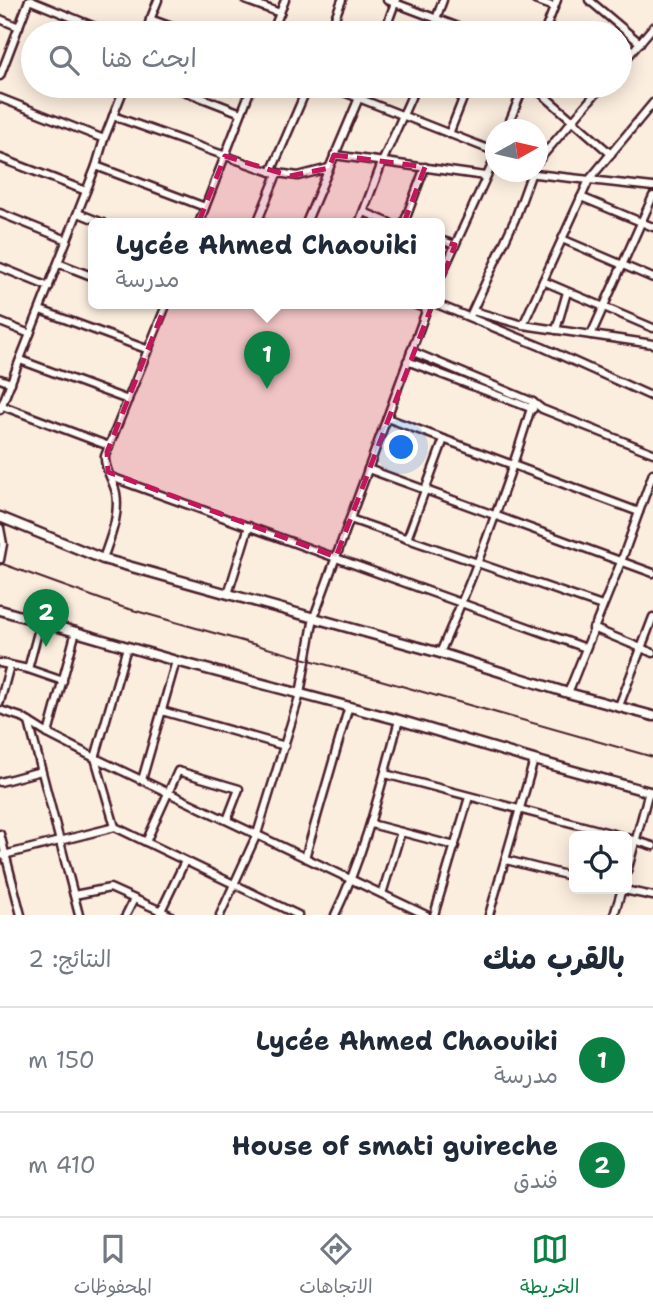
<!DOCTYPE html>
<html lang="ar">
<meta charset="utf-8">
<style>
:root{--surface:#fff;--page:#f2f2f3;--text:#1f2937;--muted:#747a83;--line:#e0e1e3;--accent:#0b8043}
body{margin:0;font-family:"Shantell Sans","Playpen Sans Arabic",sans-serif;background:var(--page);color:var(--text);direction:rtl}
.controls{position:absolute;right:21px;bottom:21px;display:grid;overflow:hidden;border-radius:10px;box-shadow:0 4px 18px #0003}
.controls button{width:63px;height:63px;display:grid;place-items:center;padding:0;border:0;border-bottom:2px solid var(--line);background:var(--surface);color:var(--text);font:35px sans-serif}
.compass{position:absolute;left:485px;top:119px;width:63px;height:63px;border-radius:50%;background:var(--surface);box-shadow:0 4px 18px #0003;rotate:82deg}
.you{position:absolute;left:402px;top:448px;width:24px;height:24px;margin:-18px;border:5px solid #fff;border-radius:50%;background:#1a73e8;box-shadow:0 0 0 10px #1a73e833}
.badge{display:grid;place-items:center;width:46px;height:46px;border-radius:50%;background:var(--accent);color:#fff;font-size:23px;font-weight:700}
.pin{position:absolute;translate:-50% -58px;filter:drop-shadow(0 2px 4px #0008)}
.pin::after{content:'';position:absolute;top:37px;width:24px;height:21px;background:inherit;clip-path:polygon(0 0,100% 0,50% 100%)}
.popup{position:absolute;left:88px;top:218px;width:357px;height:91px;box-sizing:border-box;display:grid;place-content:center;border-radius:10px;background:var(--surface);filter:drop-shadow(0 2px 5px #0005);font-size:23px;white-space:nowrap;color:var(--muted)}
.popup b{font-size:26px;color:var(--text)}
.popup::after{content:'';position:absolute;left:50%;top:100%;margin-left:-14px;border:14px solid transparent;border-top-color:var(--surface)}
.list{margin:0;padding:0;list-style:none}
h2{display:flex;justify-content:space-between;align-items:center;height:91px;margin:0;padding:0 28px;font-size:30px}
h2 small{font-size:23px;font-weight:400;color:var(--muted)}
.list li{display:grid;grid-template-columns:46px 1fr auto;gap:21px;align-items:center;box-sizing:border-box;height:105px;padding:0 28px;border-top:2px solid var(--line)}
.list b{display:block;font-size:26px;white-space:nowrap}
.list p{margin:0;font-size:23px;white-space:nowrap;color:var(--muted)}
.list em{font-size:23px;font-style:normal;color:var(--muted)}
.icon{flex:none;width:38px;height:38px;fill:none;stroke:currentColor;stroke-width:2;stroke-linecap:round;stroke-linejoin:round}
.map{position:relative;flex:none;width:653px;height:915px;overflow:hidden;direction:ltr}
.search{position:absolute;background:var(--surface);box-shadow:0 4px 18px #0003;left:21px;right:21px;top:21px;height:77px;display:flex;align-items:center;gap:18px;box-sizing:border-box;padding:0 24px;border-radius:38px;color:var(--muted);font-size:26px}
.sheet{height:301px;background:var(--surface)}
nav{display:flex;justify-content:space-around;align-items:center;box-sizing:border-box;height:98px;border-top:2px solid var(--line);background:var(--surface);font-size:19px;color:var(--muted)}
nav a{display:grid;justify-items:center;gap:4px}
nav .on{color:var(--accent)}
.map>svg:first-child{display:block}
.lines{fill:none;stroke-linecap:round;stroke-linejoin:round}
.minor-casing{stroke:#4a1f2b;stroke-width:11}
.tertiary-casing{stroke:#4a1f2b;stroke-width:13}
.minor{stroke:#fdfcf7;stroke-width:6}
.tertiary{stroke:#fdfcf7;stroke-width:8}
.rail{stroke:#4a1f2b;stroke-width:2}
.marked{fill:#c2185b;fill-opacity:0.2;stroke:#c2185b;stroke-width:5;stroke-dasharray:14 9;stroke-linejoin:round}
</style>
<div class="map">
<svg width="653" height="915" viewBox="0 0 653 915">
<rect width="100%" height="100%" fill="#fceedf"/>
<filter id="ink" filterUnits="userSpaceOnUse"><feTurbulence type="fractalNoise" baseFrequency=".0143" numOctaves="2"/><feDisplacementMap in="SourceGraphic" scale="14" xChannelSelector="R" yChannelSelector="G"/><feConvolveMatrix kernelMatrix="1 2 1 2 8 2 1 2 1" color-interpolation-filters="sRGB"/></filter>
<g filter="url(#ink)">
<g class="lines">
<defs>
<g id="minor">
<path d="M 29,0 L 110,33"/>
<path d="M 245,0 L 280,13"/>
<path d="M 387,0 L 474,33"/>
<path d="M 535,0 L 554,7"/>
<path d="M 589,0 L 640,43"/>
<path d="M 0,19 L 19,27"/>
<path d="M 150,19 L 188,33"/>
<path d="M 436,19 L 443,0"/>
<path d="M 145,33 L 158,0"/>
<path d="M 272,33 L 285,0"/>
<path d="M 329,33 L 342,0"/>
<path d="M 384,33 L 396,0"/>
<path d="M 437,33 L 442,21"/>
<path d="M 544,33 L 557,0"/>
<path d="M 620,66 L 653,27"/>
<path d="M 0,76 L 29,0"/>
<path d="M 171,86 L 241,113"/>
<path d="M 328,86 L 496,152"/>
<path d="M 533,86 L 611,154"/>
<path d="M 0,98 L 104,139 L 125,86"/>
<path d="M 113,116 L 271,172 L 298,176 L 329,168"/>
<path d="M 506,130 L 524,86"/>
<path d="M 449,134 L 468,86"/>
<path d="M 334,155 L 485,176"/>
<path d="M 0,158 L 86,191"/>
<path d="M 538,161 L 602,86"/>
<path d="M 96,166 L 104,139"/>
<path d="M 271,172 L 308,86"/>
<path d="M 517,172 L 653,187"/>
<path d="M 581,197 L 653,227"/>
<path d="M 364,212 L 390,223"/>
<path d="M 0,213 L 67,240"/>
<path d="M 78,213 L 103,223"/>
<path d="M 199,223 L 252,86"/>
<path d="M 257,223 L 277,174"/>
<path d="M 306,223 L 364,86"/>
<path d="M 359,223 L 383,160 L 416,86"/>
<path d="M 404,223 L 425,167"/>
<path d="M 562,239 L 653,278"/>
<path d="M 440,240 L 455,245"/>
<path d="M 58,263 L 94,277"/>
<path d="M 0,267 L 49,287"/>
<path d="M 440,278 L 496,156"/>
<path d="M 543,281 L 653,328"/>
<path d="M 411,303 L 427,309"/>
<path d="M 434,303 L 542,347 L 653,397"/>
<path d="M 40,310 L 149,350"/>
<path d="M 473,311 L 523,325 L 653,344"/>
<path d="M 471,314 L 515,219 L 532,172"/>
<path d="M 0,322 L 30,334"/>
<path d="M 523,325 L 589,180 L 653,103"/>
<path d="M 556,330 L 567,292"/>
<path d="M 591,335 L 653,196"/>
<path d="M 411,351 L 533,402 L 542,409 L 653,453"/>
<path d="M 20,360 L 128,400"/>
<path d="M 407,361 L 533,409"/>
<path d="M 0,379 L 11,383"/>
<path d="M 0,405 L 109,446"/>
<path d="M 0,410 L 96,166 L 205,207"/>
<path d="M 387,418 L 639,512"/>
<path d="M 368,469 L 653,573"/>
<path d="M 111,477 L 586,648"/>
<path d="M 350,519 L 602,606"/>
<path d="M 0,528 L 3,544 L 0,560"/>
<path d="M 407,539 L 444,439"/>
<path d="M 103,559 C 110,538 120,516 116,493 C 113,480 104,469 105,456 L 167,303"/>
<path d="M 228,594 L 249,526"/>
<path d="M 593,628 L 653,653"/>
<path d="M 440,653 C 476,571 507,488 533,402"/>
<path d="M 0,663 L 28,669 L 41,621"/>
<path d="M 28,669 L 63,681"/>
<path d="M 568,693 L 621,562 L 653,473"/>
<path d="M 0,702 L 10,665"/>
<path d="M 619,706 L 653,617"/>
<path d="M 0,710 L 21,717 L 48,734 L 95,758 L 426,915"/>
<path d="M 162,711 L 285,746"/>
<path d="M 29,722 L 79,915"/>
<path d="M 48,734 L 76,631"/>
<path d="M 385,774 L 621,836"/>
<path d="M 142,780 L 176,661"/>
<path d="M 0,782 L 41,771"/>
<path d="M 371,824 L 455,846"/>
<path d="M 115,827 L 95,758 L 127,647"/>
<path d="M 0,834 L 21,915"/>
<path d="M 627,838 L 653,846"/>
<path d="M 146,842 L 178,771 L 239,789 L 227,820"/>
<path d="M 0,856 L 115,827 L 298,915"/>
<path d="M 305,858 L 349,706"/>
<path d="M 506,860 L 574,877"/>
<path d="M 627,872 L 649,791"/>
<path d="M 619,889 L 653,896"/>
<path d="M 382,894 L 401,832"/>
<path d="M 74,895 L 110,888 L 170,915"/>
<path d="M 126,915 L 134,899"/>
<path d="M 159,915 L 185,861"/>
<path d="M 220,915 L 257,834 L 300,694 L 314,617 L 429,303"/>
<path d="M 335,915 C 365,853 381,786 399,720"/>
<path d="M 434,915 L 469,797"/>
<path d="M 489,915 L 534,760"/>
<path d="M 614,915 L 622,889"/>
</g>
<g id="tertiary">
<path d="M 0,517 L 103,559 L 440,653 L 568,693 L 653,716"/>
<path d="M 0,610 L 176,661 L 399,720 L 534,760 L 653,793"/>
</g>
</defs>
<use href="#minor" class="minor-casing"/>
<use href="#tertiary" class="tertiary-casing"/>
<use href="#minor" class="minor"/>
<use href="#tertiary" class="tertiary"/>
<path class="rail" d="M 0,563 L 122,607 L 653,757"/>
</g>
</g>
<path class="marked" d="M 334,155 L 425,167 L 402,228 L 455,245 L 336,557 L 108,472 L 107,452 L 225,156 L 290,176 L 329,168 Z"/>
</svg>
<div class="controls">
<button><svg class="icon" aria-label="locate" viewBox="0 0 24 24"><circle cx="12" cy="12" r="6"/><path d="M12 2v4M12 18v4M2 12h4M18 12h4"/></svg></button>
</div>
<svg class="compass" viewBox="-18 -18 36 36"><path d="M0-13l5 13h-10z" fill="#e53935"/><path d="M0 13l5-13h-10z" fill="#747a83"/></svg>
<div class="you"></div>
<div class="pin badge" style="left:267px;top:389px">1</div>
<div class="popup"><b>Lycée Ahmed Chaouiki</b>مدرسة</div>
<div class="pin badge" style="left:46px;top:647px">2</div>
<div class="search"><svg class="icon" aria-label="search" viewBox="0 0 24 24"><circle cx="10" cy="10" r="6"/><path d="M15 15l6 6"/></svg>ابحث هنا</div>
</div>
<section class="sheet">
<h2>بالقرب منك<small>النتائج: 2</small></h2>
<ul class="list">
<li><span class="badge">1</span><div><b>Lycée Ahmed Chaouiki</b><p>مدرسة</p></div><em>150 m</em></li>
<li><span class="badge">2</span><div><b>House of smati guireche</b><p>فندق</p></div><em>410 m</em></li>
</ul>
</section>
<nav>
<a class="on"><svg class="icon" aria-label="map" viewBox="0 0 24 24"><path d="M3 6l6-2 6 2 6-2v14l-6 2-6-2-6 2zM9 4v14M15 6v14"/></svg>الخريطة</a>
<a><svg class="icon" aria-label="directions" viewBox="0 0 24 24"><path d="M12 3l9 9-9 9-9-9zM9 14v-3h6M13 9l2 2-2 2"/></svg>الاتجاهات</a>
<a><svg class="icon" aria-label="saved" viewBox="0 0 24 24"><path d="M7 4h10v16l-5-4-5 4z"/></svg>المحفوظات</a>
</nav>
